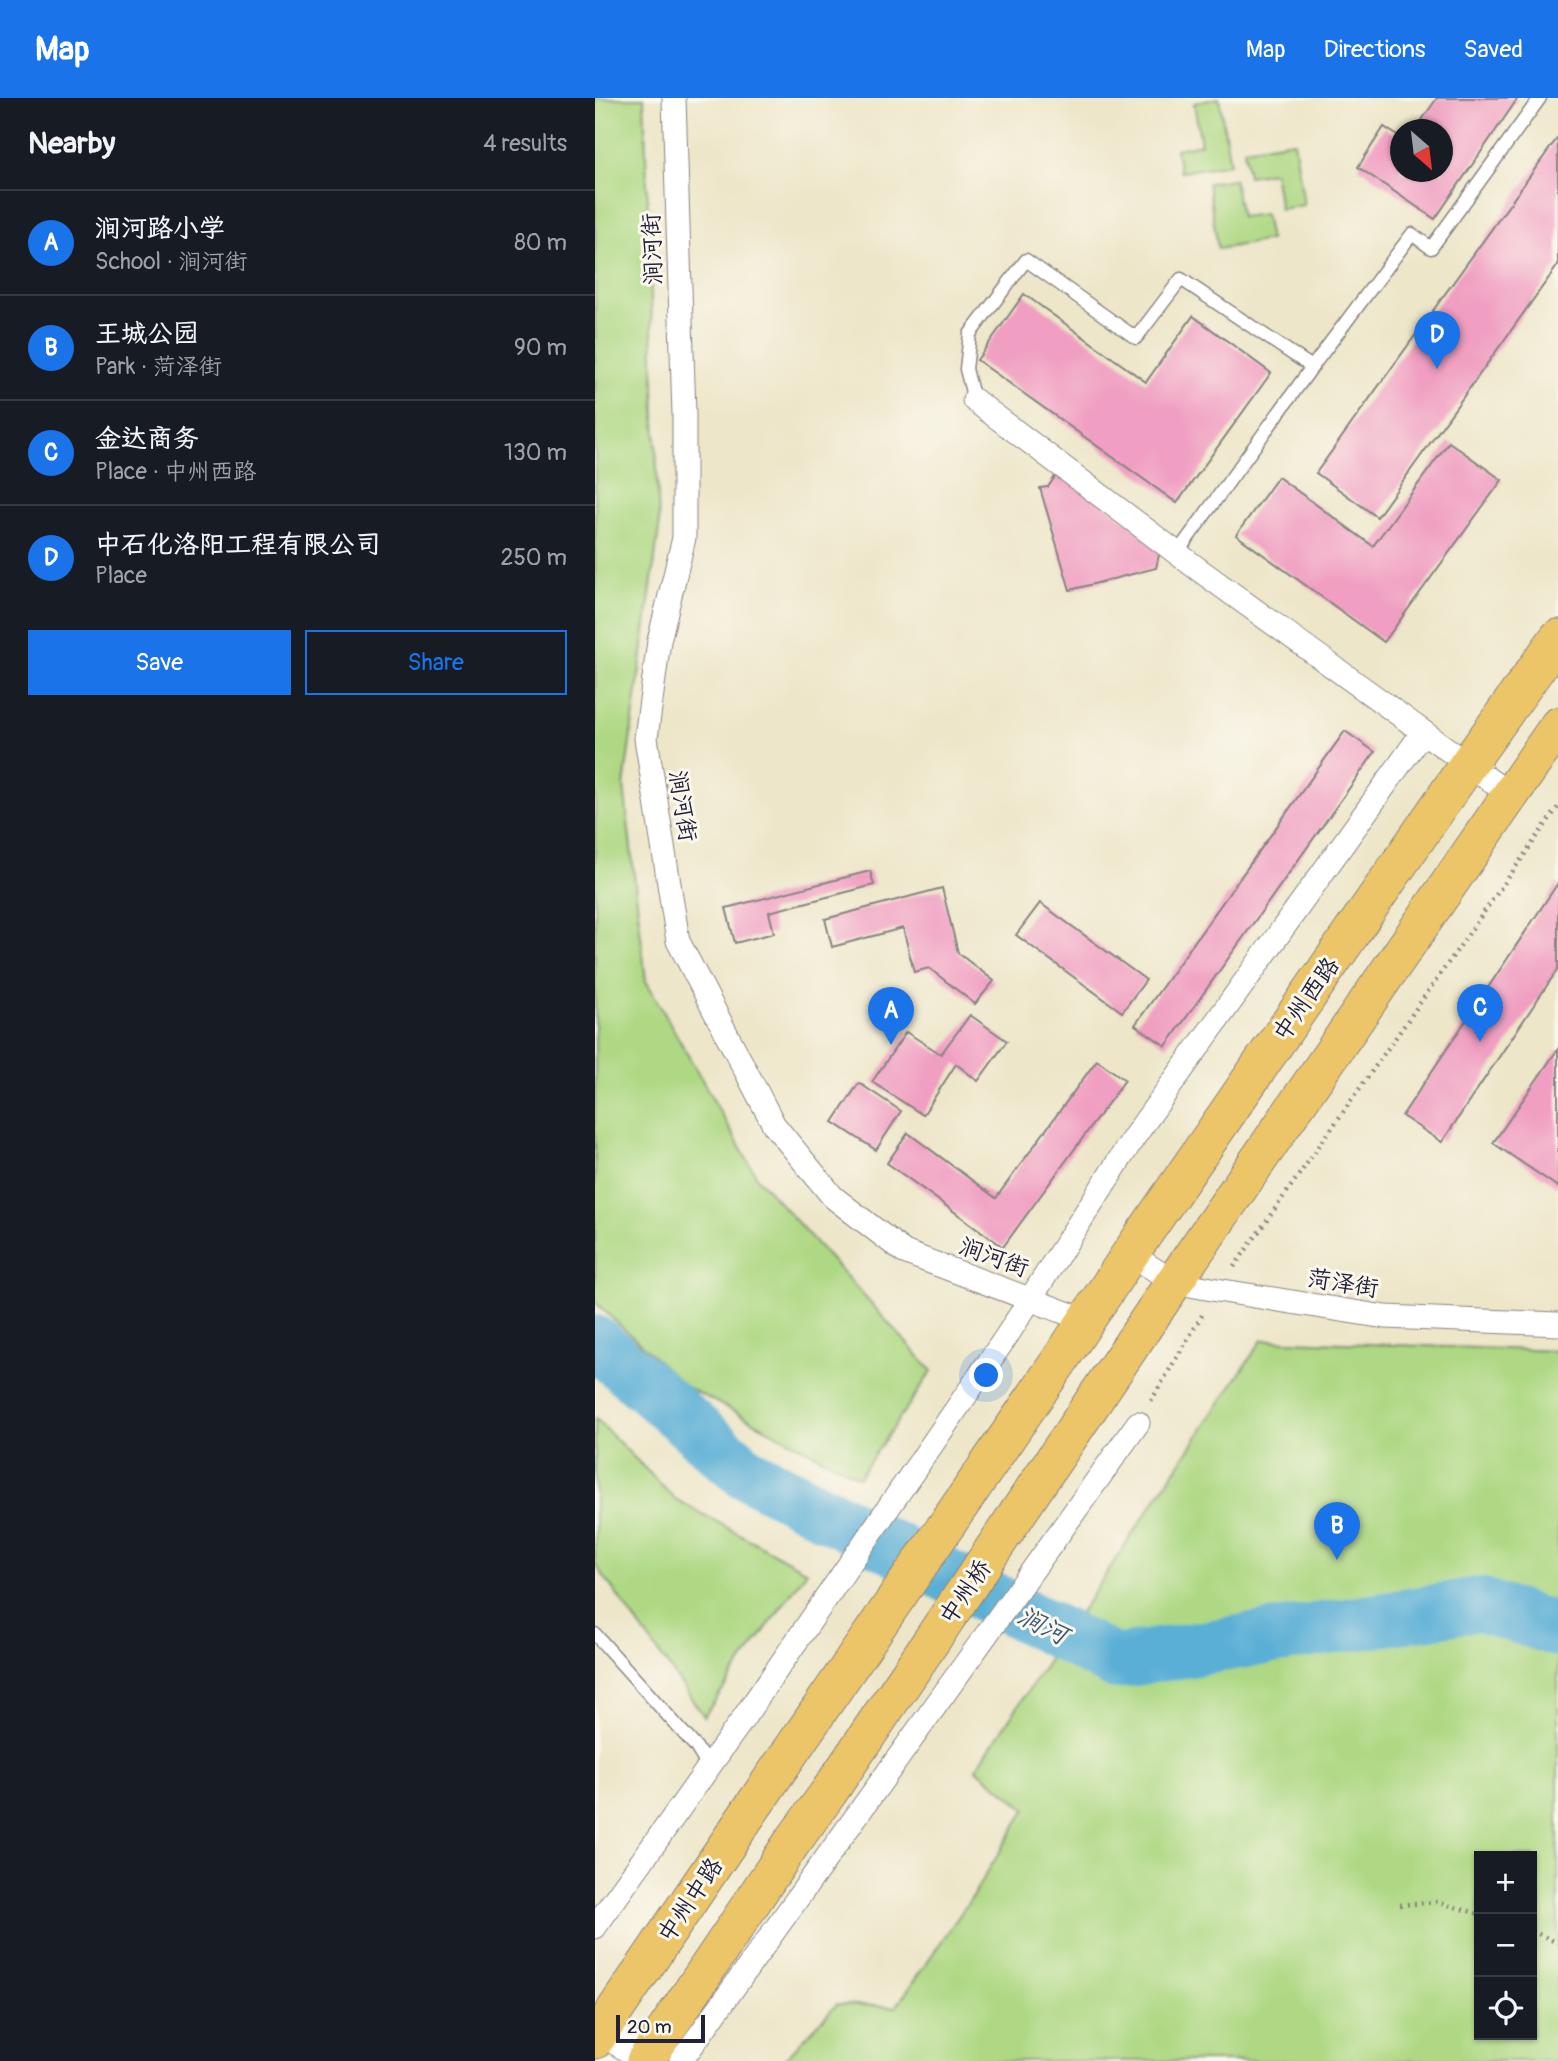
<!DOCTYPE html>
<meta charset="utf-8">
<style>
:root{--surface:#171b24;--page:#242831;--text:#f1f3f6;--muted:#9ea1a6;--line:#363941;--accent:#1a73e8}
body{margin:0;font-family:Pangolin,"LXGW WenKai TC",sans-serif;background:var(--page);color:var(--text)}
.controls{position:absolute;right:21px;bottom:21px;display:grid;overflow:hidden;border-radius:0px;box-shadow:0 2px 5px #0004}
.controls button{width:63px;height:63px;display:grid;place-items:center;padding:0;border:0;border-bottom:2px solid var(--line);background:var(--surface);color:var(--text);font:35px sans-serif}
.compass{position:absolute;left:795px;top:21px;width:63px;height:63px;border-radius:50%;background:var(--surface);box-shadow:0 2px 5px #0004;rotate:152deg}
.scale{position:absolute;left:21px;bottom:18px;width:89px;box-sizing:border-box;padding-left:7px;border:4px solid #22223b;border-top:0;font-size:19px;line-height:24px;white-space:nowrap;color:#22223b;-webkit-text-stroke:5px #fbf7ec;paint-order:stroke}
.you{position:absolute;left:392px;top:1278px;width:24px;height:24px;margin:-18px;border:5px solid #fff;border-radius:50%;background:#1a73e8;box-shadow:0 0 0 10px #1a73e833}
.badge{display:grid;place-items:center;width:46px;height:46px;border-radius:50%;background:var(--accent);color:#fff;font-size:23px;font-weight:700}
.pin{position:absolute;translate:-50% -58px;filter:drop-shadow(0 2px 4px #0008)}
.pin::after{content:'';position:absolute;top:37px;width:24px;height:21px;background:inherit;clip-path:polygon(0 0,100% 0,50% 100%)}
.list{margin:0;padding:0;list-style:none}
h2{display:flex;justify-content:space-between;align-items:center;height:91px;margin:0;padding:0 28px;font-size:30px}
h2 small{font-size:23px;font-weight:400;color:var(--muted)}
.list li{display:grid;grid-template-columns:46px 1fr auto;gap:21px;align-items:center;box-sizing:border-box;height:105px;padding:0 28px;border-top:2px solid var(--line)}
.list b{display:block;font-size:26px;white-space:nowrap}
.list p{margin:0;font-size:23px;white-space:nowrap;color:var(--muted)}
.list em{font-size:23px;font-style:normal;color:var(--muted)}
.actions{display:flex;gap:14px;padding:21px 28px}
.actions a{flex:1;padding:16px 0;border:2px solid var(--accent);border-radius:0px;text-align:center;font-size:24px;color:var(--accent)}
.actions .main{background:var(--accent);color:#fff}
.icon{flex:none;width:38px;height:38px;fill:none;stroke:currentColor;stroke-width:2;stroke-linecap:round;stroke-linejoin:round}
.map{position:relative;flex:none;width:963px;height:1963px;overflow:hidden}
header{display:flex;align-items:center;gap:42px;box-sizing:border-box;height:98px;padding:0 35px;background:var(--accent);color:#fff}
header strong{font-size:33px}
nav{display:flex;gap:38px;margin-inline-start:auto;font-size:24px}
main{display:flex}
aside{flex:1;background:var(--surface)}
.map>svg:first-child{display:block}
.green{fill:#aed883;stroke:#687d5f;stroke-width:2;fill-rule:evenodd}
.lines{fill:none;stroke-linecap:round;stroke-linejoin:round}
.river{stroke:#5aafd6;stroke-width:54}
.building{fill:#f09ec1}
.service-casing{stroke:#888482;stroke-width:15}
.minor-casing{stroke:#888482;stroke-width:25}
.tertiary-casing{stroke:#888482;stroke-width:32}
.primary-casing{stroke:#888482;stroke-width:39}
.path{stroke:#888482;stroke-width:4.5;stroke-dasharray:2 5;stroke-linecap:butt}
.service{stroke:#fff;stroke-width:12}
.minor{stroke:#fff;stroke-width:23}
.tertiary{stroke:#fff;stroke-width:30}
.primary{stroke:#edc569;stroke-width:37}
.labels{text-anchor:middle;stroke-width:6;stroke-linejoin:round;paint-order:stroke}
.street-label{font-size:24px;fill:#22223b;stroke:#fbf7ec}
.water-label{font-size:26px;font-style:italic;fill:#385a79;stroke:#fbf7ec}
</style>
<header>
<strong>Map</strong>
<nav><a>Map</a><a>Directions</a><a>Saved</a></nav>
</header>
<main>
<aside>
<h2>Nearby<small>4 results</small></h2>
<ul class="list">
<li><span class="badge">A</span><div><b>涧河路小学</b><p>School · 涧河街</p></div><em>80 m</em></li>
<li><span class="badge">B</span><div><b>王城公园</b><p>Park · 菏泽街</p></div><em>90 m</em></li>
<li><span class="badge">C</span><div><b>金达商务</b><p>Place · 中州西路</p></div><em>130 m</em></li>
<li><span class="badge">D</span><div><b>中石化洛阳工程有限公司</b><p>Place</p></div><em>250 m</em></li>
</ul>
<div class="actions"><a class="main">Save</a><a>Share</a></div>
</aside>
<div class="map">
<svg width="963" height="1963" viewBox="0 0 963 1963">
<rect width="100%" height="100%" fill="#fbf7ec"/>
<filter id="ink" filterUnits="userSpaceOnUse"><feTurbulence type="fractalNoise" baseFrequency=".0143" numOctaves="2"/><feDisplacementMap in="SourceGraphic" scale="14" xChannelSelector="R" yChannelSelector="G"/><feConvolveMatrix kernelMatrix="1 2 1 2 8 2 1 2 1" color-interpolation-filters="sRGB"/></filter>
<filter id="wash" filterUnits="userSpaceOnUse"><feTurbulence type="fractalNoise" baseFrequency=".00686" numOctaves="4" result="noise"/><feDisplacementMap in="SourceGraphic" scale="28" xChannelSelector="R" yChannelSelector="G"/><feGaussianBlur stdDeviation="1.57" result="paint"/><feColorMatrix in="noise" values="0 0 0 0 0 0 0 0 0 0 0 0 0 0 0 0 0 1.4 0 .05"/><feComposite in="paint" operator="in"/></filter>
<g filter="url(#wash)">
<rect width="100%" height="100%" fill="#ede6c9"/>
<g class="green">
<path d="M 0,0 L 49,0 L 64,431 L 29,688 L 51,883 L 163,1081 L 337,1273 L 264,1379 L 90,1288 L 0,1204 Z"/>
<path d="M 624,0 L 635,66 L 585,74 L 581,51 L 606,46 L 599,5 Z"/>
<path d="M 699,43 L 709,107 L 685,111 L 679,74 L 653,78 L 649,51 Z"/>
<path d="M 639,81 L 646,119 L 670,116 L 675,142 L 623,151 L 613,85 Z"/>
<path d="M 667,1242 L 963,1253 L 963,1963 L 188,1963 L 242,1906 L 301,1909 L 377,1799 L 431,1711 L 381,1671 ZM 884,1758 L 937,1758 L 937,1937 L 884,1937 Z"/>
<path d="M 0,1320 L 80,1401 L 212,1473 L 109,1618 L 0,1466 Z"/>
</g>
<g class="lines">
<path class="river" d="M 0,1244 L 150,1374 L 520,1564 L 884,1506 L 963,1532"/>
</g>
<g id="blocks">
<g class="building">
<path d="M 842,0 L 923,0 L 840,121 L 763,69 L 789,29 L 806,40 L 806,74 L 848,74 L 848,32 L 820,32 Z"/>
<path d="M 963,39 L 963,167 L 782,419 L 721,375 Z"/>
<path d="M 429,196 L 551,284 L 598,218 L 676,275 L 582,405 L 382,262 Z"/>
<path d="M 854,344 L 907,382 L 789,544 L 641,437 L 683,379 L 778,448 Z"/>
<path d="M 464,373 L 566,448 L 561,470 L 475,492 L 445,390 L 453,389 Z"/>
<path d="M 750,633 L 780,654 L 571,948 L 540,927 Z"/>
<path d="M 275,773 L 279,787 L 174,814 L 179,835 L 140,845 L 131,810 Z"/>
<path d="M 963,785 L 963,871 L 847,1044 L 807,1018 Z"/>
<path d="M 347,790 L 363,855 L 399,883 L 380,906 L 334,870 L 319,874 L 308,830 L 237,849 L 230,821 Z"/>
<path d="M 445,805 L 551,882 L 527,914 L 421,837 Z"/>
<path d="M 375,917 L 412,943 L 383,983 L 361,966 L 328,1017 L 277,984 L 311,934 L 346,956 Z"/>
<path d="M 963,951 L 963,1089 L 898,1045 Z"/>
<path d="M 502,962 L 530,982 L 408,1149 L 292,1065 L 313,1035 L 401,1100 Z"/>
<path d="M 264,985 L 306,1013 L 281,1052 L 238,1024 Z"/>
</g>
</g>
</g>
<g filter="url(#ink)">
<use href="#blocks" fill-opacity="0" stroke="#888482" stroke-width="2"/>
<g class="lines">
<defs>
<g id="service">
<path d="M 379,302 L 371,271 L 375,236 L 431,162 L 541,240 L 586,181 L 717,269"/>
<path d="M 582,455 L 717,269 L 817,136 L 836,150 L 945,0"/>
<path d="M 0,1536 L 101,1649 L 114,1670"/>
</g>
<g id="minor">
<path d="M 79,0 L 89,317 L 89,440 L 64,543 L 51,640 L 83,843 L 179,1027 L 238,1099 L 309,1154 L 490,1222"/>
<path d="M 379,302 L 603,471 L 914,696"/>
<path d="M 535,1156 L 579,1184 L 622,1192 L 790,1219 L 963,1226"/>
<path d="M 0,1829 L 143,1628 L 411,1239 L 539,1039 L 828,634"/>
<path d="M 86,1963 L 543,1325"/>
</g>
<path id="tertiary" d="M 0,1929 L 52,1960"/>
<g id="primary">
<path d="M 0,1942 L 150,1720 L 463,1265 L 535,1156 L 873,666 L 963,540"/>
<path d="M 50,1963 L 196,1746 L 234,1694 L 579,1184 L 963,628"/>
</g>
</defs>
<use href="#service" class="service-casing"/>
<use href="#minor" class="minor-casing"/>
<use href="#tertiary" class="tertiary-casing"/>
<use href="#primary" class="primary-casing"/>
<g class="path">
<path d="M 639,1169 L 963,709"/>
<path d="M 556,1303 L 609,1214"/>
<path d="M 805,1807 L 843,1804 L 884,1816"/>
<path d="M 937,1833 L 963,1845"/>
</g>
<use href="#service" class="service"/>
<use href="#minor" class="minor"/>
<use href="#tertiary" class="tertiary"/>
<use href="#primary" class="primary"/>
</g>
</g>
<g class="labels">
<g class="street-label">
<text transform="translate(57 151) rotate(-92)" y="8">涧河街</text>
<text transform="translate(88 708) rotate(81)" y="8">涧河街</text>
<text transform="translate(711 901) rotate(-55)" y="8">中州西路</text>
<text transform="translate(399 1159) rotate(20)" y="8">涧河街</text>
<text transform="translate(748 1185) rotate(9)" y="8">菏泽街</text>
<text transform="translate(370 1494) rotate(-56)" y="8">中州桥</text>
<text transform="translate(95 1802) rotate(-56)" y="8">中州中路</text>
</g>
<g class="water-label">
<text transform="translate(448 1527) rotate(27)" y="9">涧河</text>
</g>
</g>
</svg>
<div class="controls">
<button>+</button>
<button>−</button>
<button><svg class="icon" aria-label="locate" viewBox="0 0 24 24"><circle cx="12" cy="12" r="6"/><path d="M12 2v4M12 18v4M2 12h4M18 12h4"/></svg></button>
</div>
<svg class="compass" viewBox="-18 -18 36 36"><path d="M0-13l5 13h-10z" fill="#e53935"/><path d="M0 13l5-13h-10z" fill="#9ea1a6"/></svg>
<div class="scale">20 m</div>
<div class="you"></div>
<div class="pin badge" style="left:296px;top:947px">A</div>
<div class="pin badge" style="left:742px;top:1462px">B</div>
<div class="pin badge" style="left:885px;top:944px">C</div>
<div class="pin badge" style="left:842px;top:271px">D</div>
</div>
</main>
